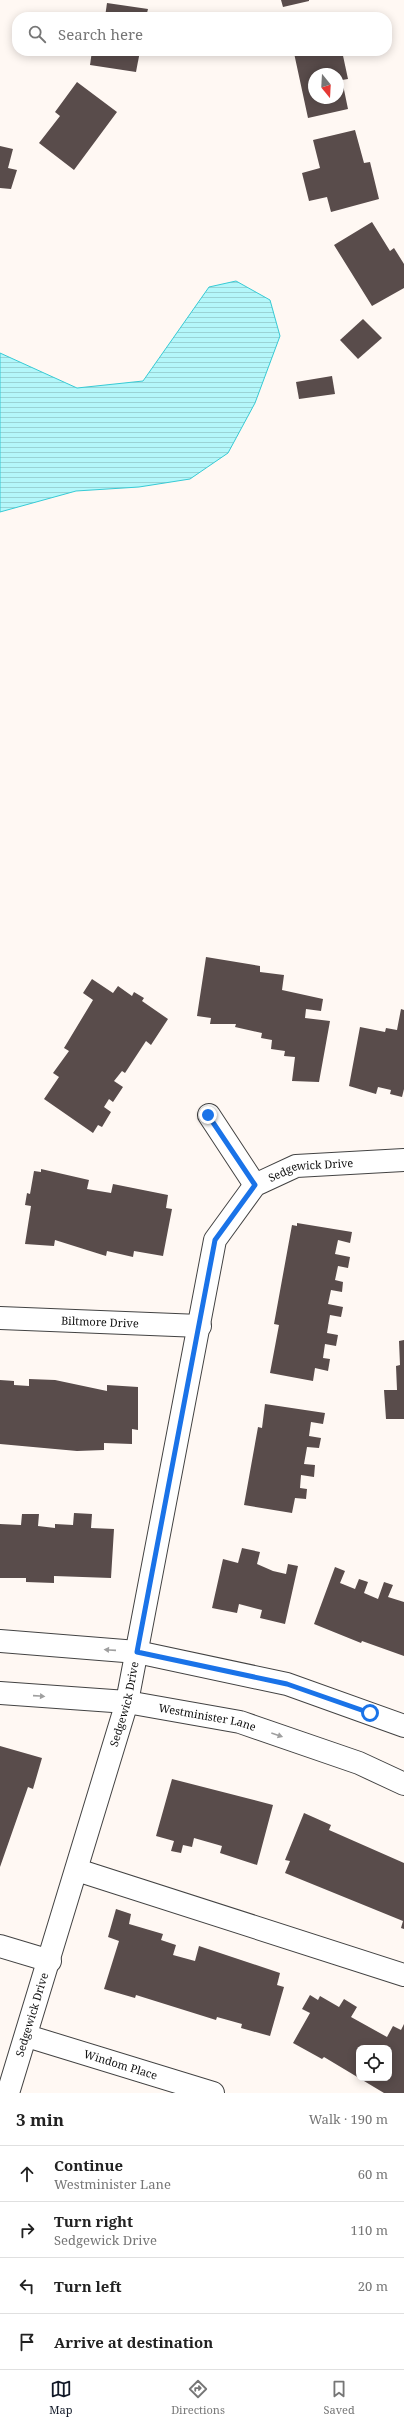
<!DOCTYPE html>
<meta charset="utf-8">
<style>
:root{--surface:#fff;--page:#f6f6f6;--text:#222;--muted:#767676;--line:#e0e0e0;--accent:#111827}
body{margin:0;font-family:"Noto Serif",serif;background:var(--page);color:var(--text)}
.controls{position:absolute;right:12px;bottom:12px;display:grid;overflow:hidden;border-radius:8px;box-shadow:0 2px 10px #0003}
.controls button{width:36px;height:36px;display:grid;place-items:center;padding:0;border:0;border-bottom:1px solid var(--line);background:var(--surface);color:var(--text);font:20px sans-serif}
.compass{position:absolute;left:308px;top:68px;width:36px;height:36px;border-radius:50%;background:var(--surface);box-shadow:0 2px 10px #0003;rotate:162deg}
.stop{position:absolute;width:12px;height:12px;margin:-9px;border:3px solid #1a73e8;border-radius:50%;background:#fff}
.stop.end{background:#1a73e8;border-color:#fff;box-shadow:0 1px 4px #0008}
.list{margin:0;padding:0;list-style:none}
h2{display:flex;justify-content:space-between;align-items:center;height:52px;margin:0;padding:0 16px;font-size:17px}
h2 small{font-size:13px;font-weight:400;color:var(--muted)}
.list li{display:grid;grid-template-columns:26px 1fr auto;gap:12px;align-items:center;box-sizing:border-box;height:56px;padding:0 16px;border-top:1px solid var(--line)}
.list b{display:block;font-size:15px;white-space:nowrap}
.list p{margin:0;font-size:13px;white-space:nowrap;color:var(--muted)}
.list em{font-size:13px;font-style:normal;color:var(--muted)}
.icon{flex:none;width:22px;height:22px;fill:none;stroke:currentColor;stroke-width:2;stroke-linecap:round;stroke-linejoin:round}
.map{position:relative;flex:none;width:404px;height:2093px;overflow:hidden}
.search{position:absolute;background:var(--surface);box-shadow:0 2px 10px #0003;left:12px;right:12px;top:12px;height:44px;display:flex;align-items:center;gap:10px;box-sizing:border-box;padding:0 14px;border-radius:16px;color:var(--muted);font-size:15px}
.sheet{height:276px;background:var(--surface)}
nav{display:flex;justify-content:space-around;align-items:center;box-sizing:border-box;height:56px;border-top:1px solid var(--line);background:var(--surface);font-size:11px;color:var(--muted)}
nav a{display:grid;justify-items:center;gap:2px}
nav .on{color:var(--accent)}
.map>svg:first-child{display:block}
.water{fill:url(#water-rules);stroke:#37cbd5}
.building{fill:#594c4b;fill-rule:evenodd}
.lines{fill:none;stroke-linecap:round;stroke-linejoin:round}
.minor-casing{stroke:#434343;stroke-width:24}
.minor{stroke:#fff;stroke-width:22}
.oneway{fill:#9f9f9f}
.route{stroke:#1a73e8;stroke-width:5}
.labels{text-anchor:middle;stroke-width:4;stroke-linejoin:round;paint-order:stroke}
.street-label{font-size:11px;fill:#101010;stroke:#fff}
</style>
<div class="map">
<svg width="404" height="2093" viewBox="0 0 404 2093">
<defs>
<pattern id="water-rules" width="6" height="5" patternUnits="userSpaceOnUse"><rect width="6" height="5" fill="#b4f7fa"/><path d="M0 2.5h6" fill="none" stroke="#9ad3d5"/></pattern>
</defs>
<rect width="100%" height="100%" fill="#fff8f3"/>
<path class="water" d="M 236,281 L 270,300 L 280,336 L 255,403 L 228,453 L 190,479 L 139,487 L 76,491 L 0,512 L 0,353 L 77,388 L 143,381 L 209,287 Z"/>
<g class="building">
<path d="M 281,0 L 309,0 L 309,1 L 283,7 Z"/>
<path d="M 107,3 L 148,9 L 146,17 L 105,17 Z"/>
<path d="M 92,51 L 140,51 L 136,72 L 90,65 Z"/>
<path d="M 304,51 L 342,51 L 348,79 L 342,80 L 348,109 L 308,118 L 294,53 ZM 314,74 L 338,74 L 338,98 L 314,98 Z"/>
<path d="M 77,82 L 117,112 L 74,170 L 39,143 L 60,116 L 55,112 Z"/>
<path d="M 355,130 L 364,163 L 370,162 L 379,199 L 331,212 L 327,197 L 309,201 L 302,173 L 320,168 L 313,140 Z"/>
<path d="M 0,146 L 13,149 L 8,168 L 17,170 L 11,189 L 0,188 Z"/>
<path d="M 372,222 L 390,251 L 394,248 L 404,264 L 404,288 L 372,306 L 334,245 Z"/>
<path d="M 363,319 L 382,338 L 358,359 L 340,340 Z"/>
<path d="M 332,376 L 335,394 L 299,399 L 296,382 Z"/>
<path d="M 206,957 L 260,966 L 260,972 L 284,975 L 282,990 L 323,999 L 321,1011 L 306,1009 L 305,1018 L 330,1021 L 319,1082 L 292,1081 L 295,1057 L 284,1056 L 285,1051 L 271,1049 L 272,1040 L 261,1038 L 262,1033 L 235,1027 L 236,1024 L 210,1024 L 211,1018 L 197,1016 Z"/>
<path d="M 92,979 L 113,993 L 118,986 L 132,996 L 134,992 L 144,998 L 142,1001 L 168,1019 L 151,1045 L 146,1041 L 125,1073 L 122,1071 L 114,1081 L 123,1087 L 113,1102 L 109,1099 L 104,1107 L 111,1112 L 102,1127 L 98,1125 L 93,1133 L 44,1099 L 59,1077 L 53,1073 L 69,1051 L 64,1048 L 93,1000 L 83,993 Z"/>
<path d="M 401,1009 L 404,1010 L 404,1089 L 402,1097 L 390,1094 L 391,1090 L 378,1087 L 376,1094 L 349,1086 L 360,1027 L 385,1032 L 386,1028 L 397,1030 Z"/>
<path d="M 41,1169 L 89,1180 L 87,1189 L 111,1193 L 113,1184 L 168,1195 L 166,1208 L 172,1209 L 163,1256 L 134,1251 L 133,1257 L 107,1251 L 106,1256 L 55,1240 L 54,1246 L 25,1244 L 31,1206 L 25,1205 L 27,1193 L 30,1194 L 34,1171 L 41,1172 Z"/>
<path d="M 297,1223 L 352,1232 L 350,1243 L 338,1240 L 335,1254 L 350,1257 L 348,1268 L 338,1266 L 335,1280 L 343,1282 L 342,1292 L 331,1290 L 328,1304 L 343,1307 L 341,1317 L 330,1315 L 327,1333 L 338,1335 L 336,1346 L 325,1344 L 323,1358 L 330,1359 L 328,1371 L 315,1368 L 313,1381 L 270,1373 L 279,1325 L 274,1324 L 292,1225 L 297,1226 Z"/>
<path d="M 404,1340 L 404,1419 L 386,1419 L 384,1390 L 397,1390 L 396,1366 L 400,1365 L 399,1341 Z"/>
<path d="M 29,1379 L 55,1380 L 107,1391 L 107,1385 L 138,1387 L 138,1430 L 132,1429 L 132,1444 L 104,1443 L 104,1450 L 77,1451 L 0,1444 L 0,1380 L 14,1381 L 14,1385 L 29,1386 Z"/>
<path d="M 265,1404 L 325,1413 L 323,1424 L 311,1422 L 309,1436 L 321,1438 L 319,1448 L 307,1447 L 304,1464 L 315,1465 L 314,1477 L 301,1475 L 300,1488 L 307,1489 L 306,1499 L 295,1498 L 292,1513 L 244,1505 L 258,1427 L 262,1428 Z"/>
<path d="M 74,1513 L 92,1514 L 91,1528 L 114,1529 L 111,1578 L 54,1576 L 54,1583 L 26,1582 L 26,1578 L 0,1578 L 0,1524 L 21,1525 L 22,1514 L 39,1514 L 38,1526 L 55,1528 L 55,1524 L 73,1525 Z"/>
<path d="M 242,1548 L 260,1552 L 257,1564 L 273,1571 L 286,1574 L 288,1564 L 298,1566 L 285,1624 L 260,1618 L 262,1610 L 239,1604 L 237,1613 L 212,1608 L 223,1559 L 238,1563 Z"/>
<path d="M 335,1567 L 345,1571 L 340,1583 L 355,1589 L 359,1579 L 368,1582 L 364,1593 L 378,1599 L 384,1582 L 393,1585 L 388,1597 L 404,1602 L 404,1656 L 362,1641 L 361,1643 L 314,1624 Z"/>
<path d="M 0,1746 L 42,1758 L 33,1789 L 28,1787 L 0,1867 Z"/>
<path d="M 172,1779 L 273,1805 L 257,1865 L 220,1853 L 222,1846 L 194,1838 L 192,1847 L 183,1845 L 181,1853 L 171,1851 L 174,1841 L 156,1836 Z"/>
<path d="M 304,1813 L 331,1825 L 329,1830 L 404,1863 L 404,1929 L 401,1928 L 403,1921 L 285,1873 L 290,1861 L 285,1860 Z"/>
<path d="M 116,1909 L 131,1914 L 129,1924 L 163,1934 L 161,1940 L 176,1945 L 173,1955 L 195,1961 L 199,1946 L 280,1973 L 277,1985 L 284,1987 L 270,2036 L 241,2028 L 242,2024 L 217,2017 L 216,2020 L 136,1995 L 135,1998 L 104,1989 L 119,1941 L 108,1937 Z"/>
<path d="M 310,1995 L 318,2000 L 320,1996 L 339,2007 L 344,1999 L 357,2007 L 351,2017 L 387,2037 L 393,2026 L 401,2030 L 404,2024 L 404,2093 L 384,2093 L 324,2057 L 322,2059 L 293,2043 L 310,2013 L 302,2009 ZM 359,2048 L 389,2048 L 389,2078 L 359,2078 Z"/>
</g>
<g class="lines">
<defs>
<g id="minor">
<path d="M 209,1115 L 255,1185"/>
<path id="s1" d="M 0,1318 L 200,1326"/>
<path d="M 0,1641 L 137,1652 L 287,1684 L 404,1726"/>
<path id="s2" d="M 0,1693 L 127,1702 L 240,1722 L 359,1763 L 404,1784"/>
<path d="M 77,1870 L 404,1975"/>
<path d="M 0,1946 L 50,1961"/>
<path id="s3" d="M 27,2036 L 213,2093"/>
<path id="s4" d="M 8,2093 L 127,1702 L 215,1240 L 255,1185 L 296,1166 L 404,1160"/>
</g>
</defs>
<use href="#minor" class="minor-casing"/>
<use href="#minor" class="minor"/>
</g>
<defs><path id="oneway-solid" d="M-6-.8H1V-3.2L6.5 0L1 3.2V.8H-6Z"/></defs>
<g class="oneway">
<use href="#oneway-solid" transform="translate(110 1650) rotate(-176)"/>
<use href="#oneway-solid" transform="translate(39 1696) rotate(4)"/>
<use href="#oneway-solid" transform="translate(277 1735) rotate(19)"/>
</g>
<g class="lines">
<path class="route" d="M 208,1115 L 255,1185 L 215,1240 L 137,1652 L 287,1684 L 370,1713"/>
</g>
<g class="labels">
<g class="street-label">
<text dy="4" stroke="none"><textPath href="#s4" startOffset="1006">Sedgewick Drive</textPath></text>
<text dy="4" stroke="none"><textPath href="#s1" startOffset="100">Biltmore Drive</textPath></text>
<text dy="4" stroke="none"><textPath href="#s4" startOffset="406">Sedgewick Drive</textPath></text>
<text dy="4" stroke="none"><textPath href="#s2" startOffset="209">Westminister Lane</textPath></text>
<text dy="4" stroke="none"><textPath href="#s4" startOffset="82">Sedgewick Drive</textPath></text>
<text dy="4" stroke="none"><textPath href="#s3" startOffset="98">Windom Place</textPath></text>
</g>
</g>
</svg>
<div class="controls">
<button><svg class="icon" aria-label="locate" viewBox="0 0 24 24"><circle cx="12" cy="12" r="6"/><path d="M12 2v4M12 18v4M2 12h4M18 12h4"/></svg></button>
</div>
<svg class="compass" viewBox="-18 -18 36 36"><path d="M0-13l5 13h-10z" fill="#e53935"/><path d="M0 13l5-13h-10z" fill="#767676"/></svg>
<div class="stop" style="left:370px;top:1713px"></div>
<div class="stop end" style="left:208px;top:1115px"></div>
<div class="search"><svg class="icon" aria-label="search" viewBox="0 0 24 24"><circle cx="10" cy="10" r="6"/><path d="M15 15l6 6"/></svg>Search here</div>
</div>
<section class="sheet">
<h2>3 min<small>Walk · 190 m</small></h2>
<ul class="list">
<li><svg class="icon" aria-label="ahead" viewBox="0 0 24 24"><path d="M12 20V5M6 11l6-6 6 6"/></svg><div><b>Continue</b><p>Westminister Lane</p></div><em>60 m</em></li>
<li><svg class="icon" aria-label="right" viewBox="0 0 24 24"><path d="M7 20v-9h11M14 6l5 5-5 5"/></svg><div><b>Turn right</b><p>Sedgewick Drive</p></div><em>110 m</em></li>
<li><svg class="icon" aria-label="left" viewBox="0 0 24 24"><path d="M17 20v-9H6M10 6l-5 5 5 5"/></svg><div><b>Turn left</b></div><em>20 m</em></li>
<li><svg class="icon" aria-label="arrive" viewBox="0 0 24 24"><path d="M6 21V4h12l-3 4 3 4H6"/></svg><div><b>Arrive at destination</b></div></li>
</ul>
</section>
<nav>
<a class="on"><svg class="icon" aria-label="map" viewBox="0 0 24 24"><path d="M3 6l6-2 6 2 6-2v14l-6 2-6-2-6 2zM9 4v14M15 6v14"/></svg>Map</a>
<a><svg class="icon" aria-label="directions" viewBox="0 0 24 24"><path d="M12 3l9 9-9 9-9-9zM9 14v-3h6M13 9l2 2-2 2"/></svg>Directions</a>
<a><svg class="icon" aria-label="saved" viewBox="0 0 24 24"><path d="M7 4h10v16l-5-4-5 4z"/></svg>Saved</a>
</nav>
